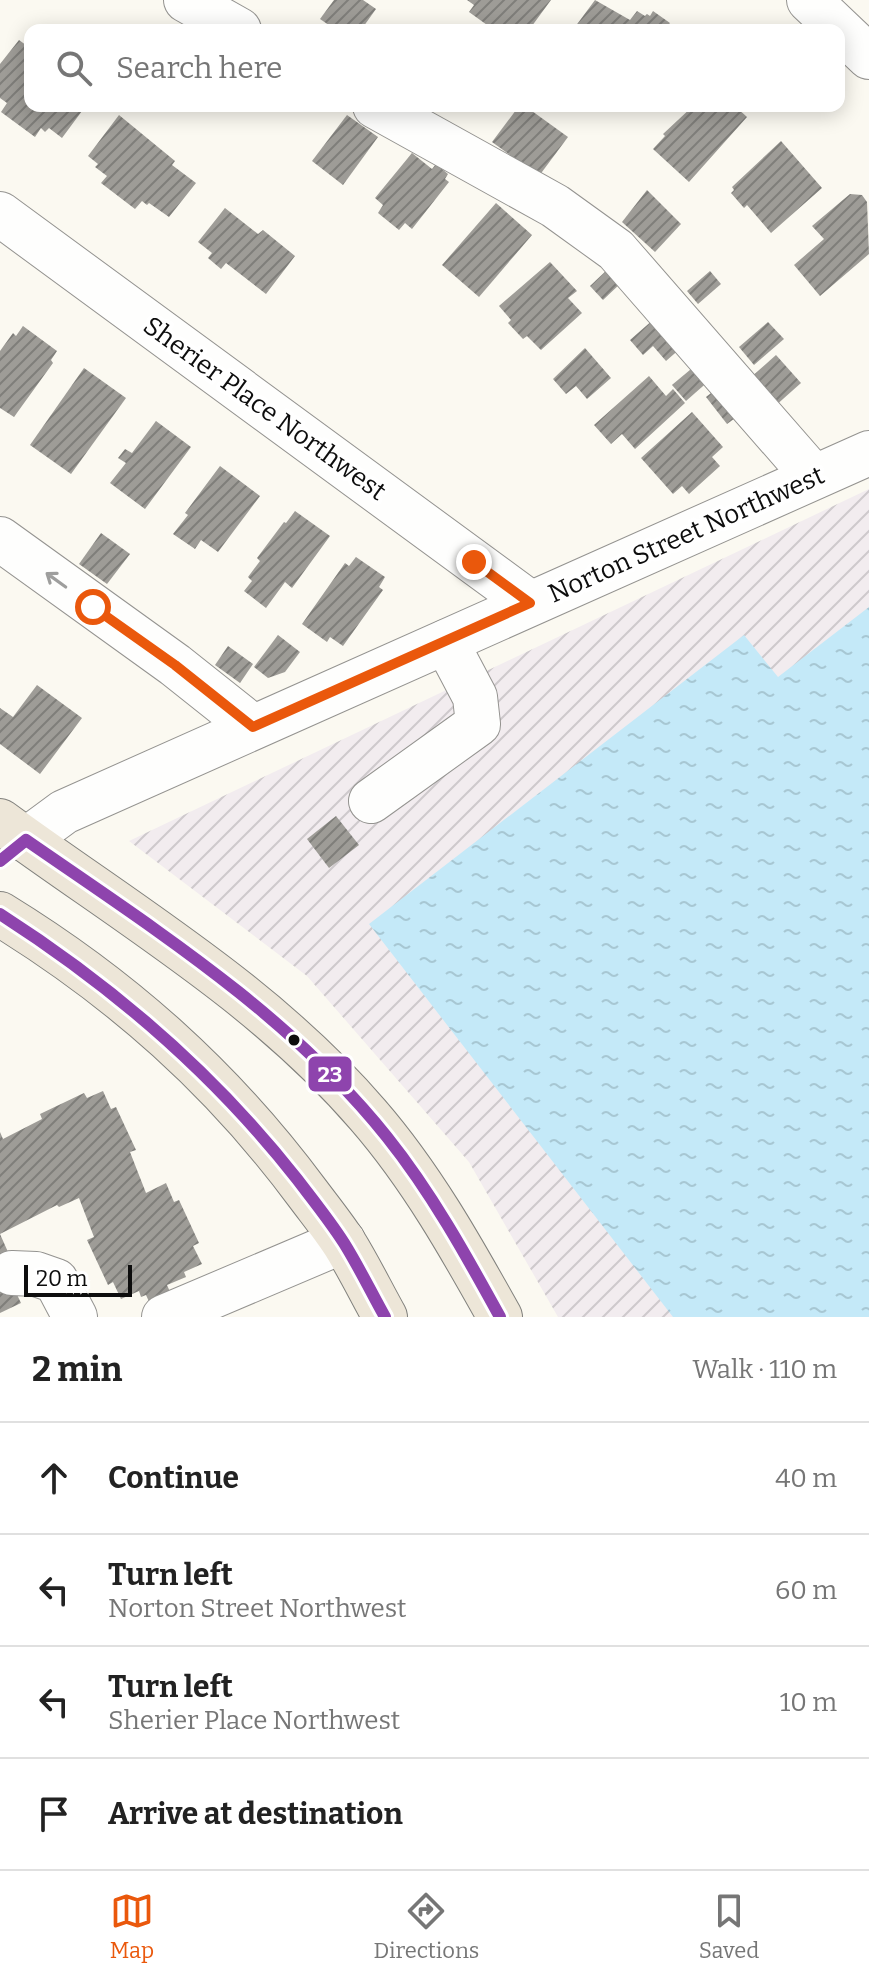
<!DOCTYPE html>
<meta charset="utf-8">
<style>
:root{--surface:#fff;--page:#f2f2f2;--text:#222;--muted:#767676;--line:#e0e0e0;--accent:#ea580c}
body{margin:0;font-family:Bitter,serif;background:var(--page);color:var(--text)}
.scale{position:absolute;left:24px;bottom:20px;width:108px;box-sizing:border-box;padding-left:8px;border:4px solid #0d0d0d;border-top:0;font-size:22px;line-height:28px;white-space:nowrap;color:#0d0d0d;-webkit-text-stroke:6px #fff;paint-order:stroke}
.stop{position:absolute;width:24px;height:24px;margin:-18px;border:6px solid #ea580c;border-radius:50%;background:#fff}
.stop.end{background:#ea580c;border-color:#fff;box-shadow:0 2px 8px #0008}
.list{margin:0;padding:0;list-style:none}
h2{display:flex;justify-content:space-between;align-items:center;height:104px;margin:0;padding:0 32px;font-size:34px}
h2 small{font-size:26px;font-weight:400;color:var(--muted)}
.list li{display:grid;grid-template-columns:52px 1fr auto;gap:24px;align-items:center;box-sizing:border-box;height:112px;padding:0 32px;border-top:2px solid var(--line)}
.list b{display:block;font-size:30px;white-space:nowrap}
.list p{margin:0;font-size:26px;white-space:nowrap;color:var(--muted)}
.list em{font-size:26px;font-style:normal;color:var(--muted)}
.icon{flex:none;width:44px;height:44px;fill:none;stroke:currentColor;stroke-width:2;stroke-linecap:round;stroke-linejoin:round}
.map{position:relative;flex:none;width:869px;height:1317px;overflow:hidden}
.search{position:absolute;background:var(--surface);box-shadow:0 4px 20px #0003;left:24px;right:24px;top:24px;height:88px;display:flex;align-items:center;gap:20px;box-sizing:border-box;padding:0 28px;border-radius:16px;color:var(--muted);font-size:30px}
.sheet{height:552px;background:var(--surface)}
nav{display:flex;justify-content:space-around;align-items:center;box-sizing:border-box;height:112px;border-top:2px solid var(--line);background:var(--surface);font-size:22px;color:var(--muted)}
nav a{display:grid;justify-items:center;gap:4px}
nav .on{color:var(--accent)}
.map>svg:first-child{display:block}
.industrial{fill:url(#industrial-furrows)}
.water{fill:url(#water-ripples)}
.building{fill:url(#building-hatch)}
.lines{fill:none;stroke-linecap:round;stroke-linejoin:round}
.minor-casing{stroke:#949390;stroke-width:46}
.major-casing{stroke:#81817d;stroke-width:46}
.minor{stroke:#fefefd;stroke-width:44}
.major{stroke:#ede6d8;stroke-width:44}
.bus-1-casing{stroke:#fff;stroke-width:18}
.bus-1{stroke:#8e44ad;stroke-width:12}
.oneway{stroke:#9e9e9d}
.route{stroke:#ea580c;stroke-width:10}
.bus-dot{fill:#0d0d0d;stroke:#fff;stroke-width:3}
.labels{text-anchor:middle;stroke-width:8;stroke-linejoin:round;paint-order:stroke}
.street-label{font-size:26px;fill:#0d0d0d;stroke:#fff}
.line-badge{stroke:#fff;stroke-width:3}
.badge-label{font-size:22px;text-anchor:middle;font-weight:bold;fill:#fff}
</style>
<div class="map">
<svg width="869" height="1317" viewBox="0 0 869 1317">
<defs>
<pattern id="industrial-furrows" width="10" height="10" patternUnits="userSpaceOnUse" patternTransform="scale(2)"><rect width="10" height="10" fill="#f2ecef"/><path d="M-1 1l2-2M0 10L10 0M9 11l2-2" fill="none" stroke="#cec9cc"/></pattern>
<pattern id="water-ripples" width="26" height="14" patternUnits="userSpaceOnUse" patternTransform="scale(2)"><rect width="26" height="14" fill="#c4e9f8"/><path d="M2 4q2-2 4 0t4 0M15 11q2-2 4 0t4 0" fill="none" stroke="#a7c7d3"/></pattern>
<pattern id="building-hatch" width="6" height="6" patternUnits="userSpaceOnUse" patternTransform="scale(2)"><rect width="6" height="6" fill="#9e9c97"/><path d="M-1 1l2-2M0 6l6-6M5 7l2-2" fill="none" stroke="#7f7e7a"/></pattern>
</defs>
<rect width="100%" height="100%" fill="#fbf9f1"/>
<path class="industrial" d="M 869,489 L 869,1317 L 558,1317 L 469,1162 L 307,976 L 129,841 Z"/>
<path class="water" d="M 869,607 L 869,1317 L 673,1317 L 369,924 L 744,635 L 778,677 Z"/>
<g class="building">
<path d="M 334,0 L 363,0 L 376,9 L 361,30 L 336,30 L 320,19 Z"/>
<path d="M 467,0 L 551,0 L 529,30 L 494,30 L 469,12 L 474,5 Z"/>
<path d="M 595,0 L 630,20 L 637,11 L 645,16 L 647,14 L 650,16 L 653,11 L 670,23 L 666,28 L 669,30 L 579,30 L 575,27 Z"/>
<path d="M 19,40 L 30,48 L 30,106 L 75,106 L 82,111 L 62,138 L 49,128 L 45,132 L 41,128 L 35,137 L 1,112 L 7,103 L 0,98 L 0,64 Z"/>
<path d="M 519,106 L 525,106 L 568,137 L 539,176 L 492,142 Z"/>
<path d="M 693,106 L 735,106 L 747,117 L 689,182 L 653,149 L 665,136 L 663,134 Z"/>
<path d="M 119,115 L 175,161 L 172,165 L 196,183 L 169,217 L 149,203 L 147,205 L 142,201 L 135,209 L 101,183 L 107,176 L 95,167 L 98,164 L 88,156 Z"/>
<path d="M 347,115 L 378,137 L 343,185 L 312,161 Z"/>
<path d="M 781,141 L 822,188 L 771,233 L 747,205 L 744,208 L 731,193 L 734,190 L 732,187 Z"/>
<path d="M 412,153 L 432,169 L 436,164 L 448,174 L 445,179 L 449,182 L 412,229 L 405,223 L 399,230 L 378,213 L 383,205 L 375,198 Z"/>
<path d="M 647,190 L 681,224 L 655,252 L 622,222 Z"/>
<path d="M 850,194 L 862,195 L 867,202 L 869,254 L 820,296 L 794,265 L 824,239 L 812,226 Z"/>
<path d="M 496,203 L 532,235 L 479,297 L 442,265 Z"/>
<path d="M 225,208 L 258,234 L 263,230 L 295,256 L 266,294 L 226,263 L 221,269 L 208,258 L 212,253 L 198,242 Z"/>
<path d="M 550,262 L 577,291 L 568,298 L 582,313 L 541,350 L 527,336 L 523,339 L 508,323 L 511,320 L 499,306 Z"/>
<path d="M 609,268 L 622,282 L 603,300 L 590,286 Z"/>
<path d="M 710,271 L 721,284 L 698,304 L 687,291 Z"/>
<path d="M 654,319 L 690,340 L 666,361 L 653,346 L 643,355 L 630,340 Z"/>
<path d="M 768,322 L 784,339 L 754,365 L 739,347 Z"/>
<path d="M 23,326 L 57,351 L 51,360 L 53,363 L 14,417 L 0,408 L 0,351 L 13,333 L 16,336 Z"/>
<path d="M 585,348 L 611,378 L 587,399 L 576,386 L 566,394 L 553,379 Z"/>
<path d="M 776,355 L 801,383 L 774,407 L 749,379 Z"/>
<path d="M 697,364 L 711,379 L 686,401 L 672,385 Z"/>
<path d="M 84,368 L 126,398 L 71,474 L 30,445 Z"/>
<path d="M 649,376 L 666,396 L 673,389 L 685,403 L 635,449 L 622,434 L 611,444 L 594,425 Z"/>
<path d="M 720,386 L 742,413 L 727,424 L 706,397 Z"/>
<path d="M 692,412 L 723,447 L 712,457 L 720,466 L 689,494 L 682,486 L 673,494 L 641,458 Z"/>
<path d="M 156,421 L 191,447 L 145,509 L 110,483 L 126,463 L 118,458 L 125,449 L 132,453 Z"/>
<path d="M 220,466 L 260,496 L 218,552 L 201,540 L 195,549 L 173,534 L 188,515 L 185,513 Z"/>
<path d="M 295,511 L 330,536 L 292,588 L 285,582 L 266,608 L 244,591 L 252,581 L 248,577 L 260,561 L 257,558 L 284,522 L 286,523 Z"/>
<path d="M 101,533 L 130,554 L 107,584 L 79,564 Z"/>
<path d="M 356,557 L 385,577 L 379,587 L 383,590 L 343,646 L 330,637 L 327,642 L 302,624 L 345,563 L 349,566 Z"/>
<path d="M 278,635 L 300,652 L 285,672 L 268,678 L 254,667 Z"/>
<path d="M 228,646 L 253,664 L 240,683 L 215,665 Z"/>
<path d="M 37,685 L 82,718 L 40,774 L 0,744 L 0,708 L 13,717 Z"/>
<path d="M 336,816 L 359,845 L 329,868 L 307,839 Z"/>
<path d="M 103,1091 L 111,1109 L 116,1107 L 136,1150 L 130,1152 L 146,1193 L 166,1183 L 174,1202 L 179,1200 L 199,1243 L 193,1246 L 202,1264 L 184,1272 L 186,1277 L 167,1285 L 181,1317 L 156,1317 L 146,1295 L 141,1297 L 139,1291 L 121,1299 L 113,1282 L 108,1285 L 87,1240 L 94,1237 L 79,1198 L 59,1207 L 57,1205 L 0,1234 L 8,1252 L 0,1256 L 0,1132 L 3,1139 L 42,1119 L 40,1114 L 84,1093 L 87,1098 Z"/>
<path d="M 0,1259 L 21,1303 L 0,1313 Z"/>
</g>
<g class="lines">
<defs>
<g id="minor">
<path d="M 186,0 L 239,30"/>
<path d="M 809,0 L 869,57"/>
<path d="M 375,106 L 555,206 L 616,250 L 814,477"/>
<path d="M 0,214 L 530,603"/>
<path d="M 0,539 L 175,665 L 253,727"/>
<path d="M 371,801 L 478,724 L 475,697 L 446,642"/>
<path d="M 26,840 L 64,812 L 869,453"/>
<path d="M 12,1273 L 36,1274 L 56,1281 L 75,1317"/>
<path d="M 164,1317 L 343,1241"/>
</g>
<g id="major">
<path d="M 0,821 C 127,914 264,994 368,1115 C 421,1176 461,1247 500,1317"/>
<path d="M 0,914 C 122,989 223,1079 308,1194 C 320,1210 333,1226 344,1243 C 359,1267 371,1292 385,1317"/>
</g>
</defs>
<use href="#minor" class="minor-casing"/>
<use href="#major" class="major-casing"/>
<use href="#minor" class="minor"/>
<use href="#major" class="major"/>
<defs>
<g id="bus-1">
<path d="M 0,861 L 26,840 C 153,928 289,1014 387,1137 C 431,1192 466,1255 500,1317"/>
<path d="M 0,914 C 114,987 213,1072 297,1179 C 313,1200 330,1221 344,1243 C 359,1267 371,1292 385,1317"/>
</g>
</defs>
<use href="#bus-1" class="bus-1-casing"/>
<use href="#bus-1" class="bus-1"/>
</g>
<defs><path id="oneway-shaft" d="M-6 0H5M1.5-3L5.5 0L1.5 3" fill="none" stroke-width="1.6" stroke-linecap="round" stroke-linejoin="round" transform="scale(2)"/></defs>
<use class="oneway" href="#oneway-shaft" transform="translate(56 580) rotate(-144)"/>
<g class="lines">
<path class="route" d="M 93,607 L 175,665 L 253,727 L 530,603 L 474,562"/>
</g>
<circle class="bus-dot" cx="294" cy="1040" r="7"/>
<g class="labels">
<g class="street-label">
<text transform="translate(265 408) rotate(36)" y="9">Sherier Place Northwest</text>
<text transform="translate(686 534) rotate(-24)" y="9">Norton Street Northwest</text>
</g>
</g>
<rect class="line-badge" x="307" y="1055" width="46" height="38" rx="8" fill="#8e44ad"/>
<g class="badge-label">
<text x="330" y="1082">23</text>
</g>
</svg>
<div class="scale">20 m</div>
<div class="stop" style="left:93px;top:607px"></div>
<div class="stop end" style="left:474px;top:562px"></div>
<div class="search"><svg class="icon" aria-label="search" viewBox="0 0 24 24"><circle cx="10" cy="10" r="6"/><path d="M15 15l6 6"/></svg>Search here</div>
</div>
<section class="sheet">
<h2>2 min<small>Walk · 110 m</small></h2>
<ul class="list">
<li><svg class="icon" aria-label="ahead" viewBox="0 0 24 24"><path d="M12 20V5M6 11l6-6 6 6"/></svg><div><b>Continue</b></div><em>40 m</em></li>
<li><svg class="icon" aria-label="left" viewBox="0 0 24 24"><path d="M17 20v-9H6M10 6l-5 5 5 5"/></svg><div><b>Turn left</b><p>Norton Street Northwest</p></div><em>60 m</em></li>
<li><svg class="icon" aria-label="left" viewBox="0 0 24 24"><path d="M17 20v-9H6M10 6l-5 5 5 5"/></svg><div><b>Turn left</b><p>Sherier Place Northwest</p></div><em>10 m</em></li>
<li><svg class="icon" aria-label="arrive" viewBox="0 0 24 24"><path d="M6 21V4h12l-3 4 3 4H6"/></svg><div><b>Arrive at destination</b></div></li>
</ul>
</section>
<nav>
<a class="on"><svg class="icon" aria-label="map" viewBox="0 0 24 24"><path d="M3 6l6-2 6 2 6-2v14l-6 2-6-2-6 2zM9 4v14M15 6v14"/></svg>Map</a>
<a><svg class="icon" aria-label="directions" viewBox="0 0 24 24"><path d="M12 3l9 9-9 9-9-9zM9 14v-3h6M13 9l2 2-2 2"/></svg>Directions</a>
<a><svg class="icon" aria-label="saved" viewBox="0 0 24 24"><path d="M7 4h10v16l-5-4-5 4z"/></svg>Saved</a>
</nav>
